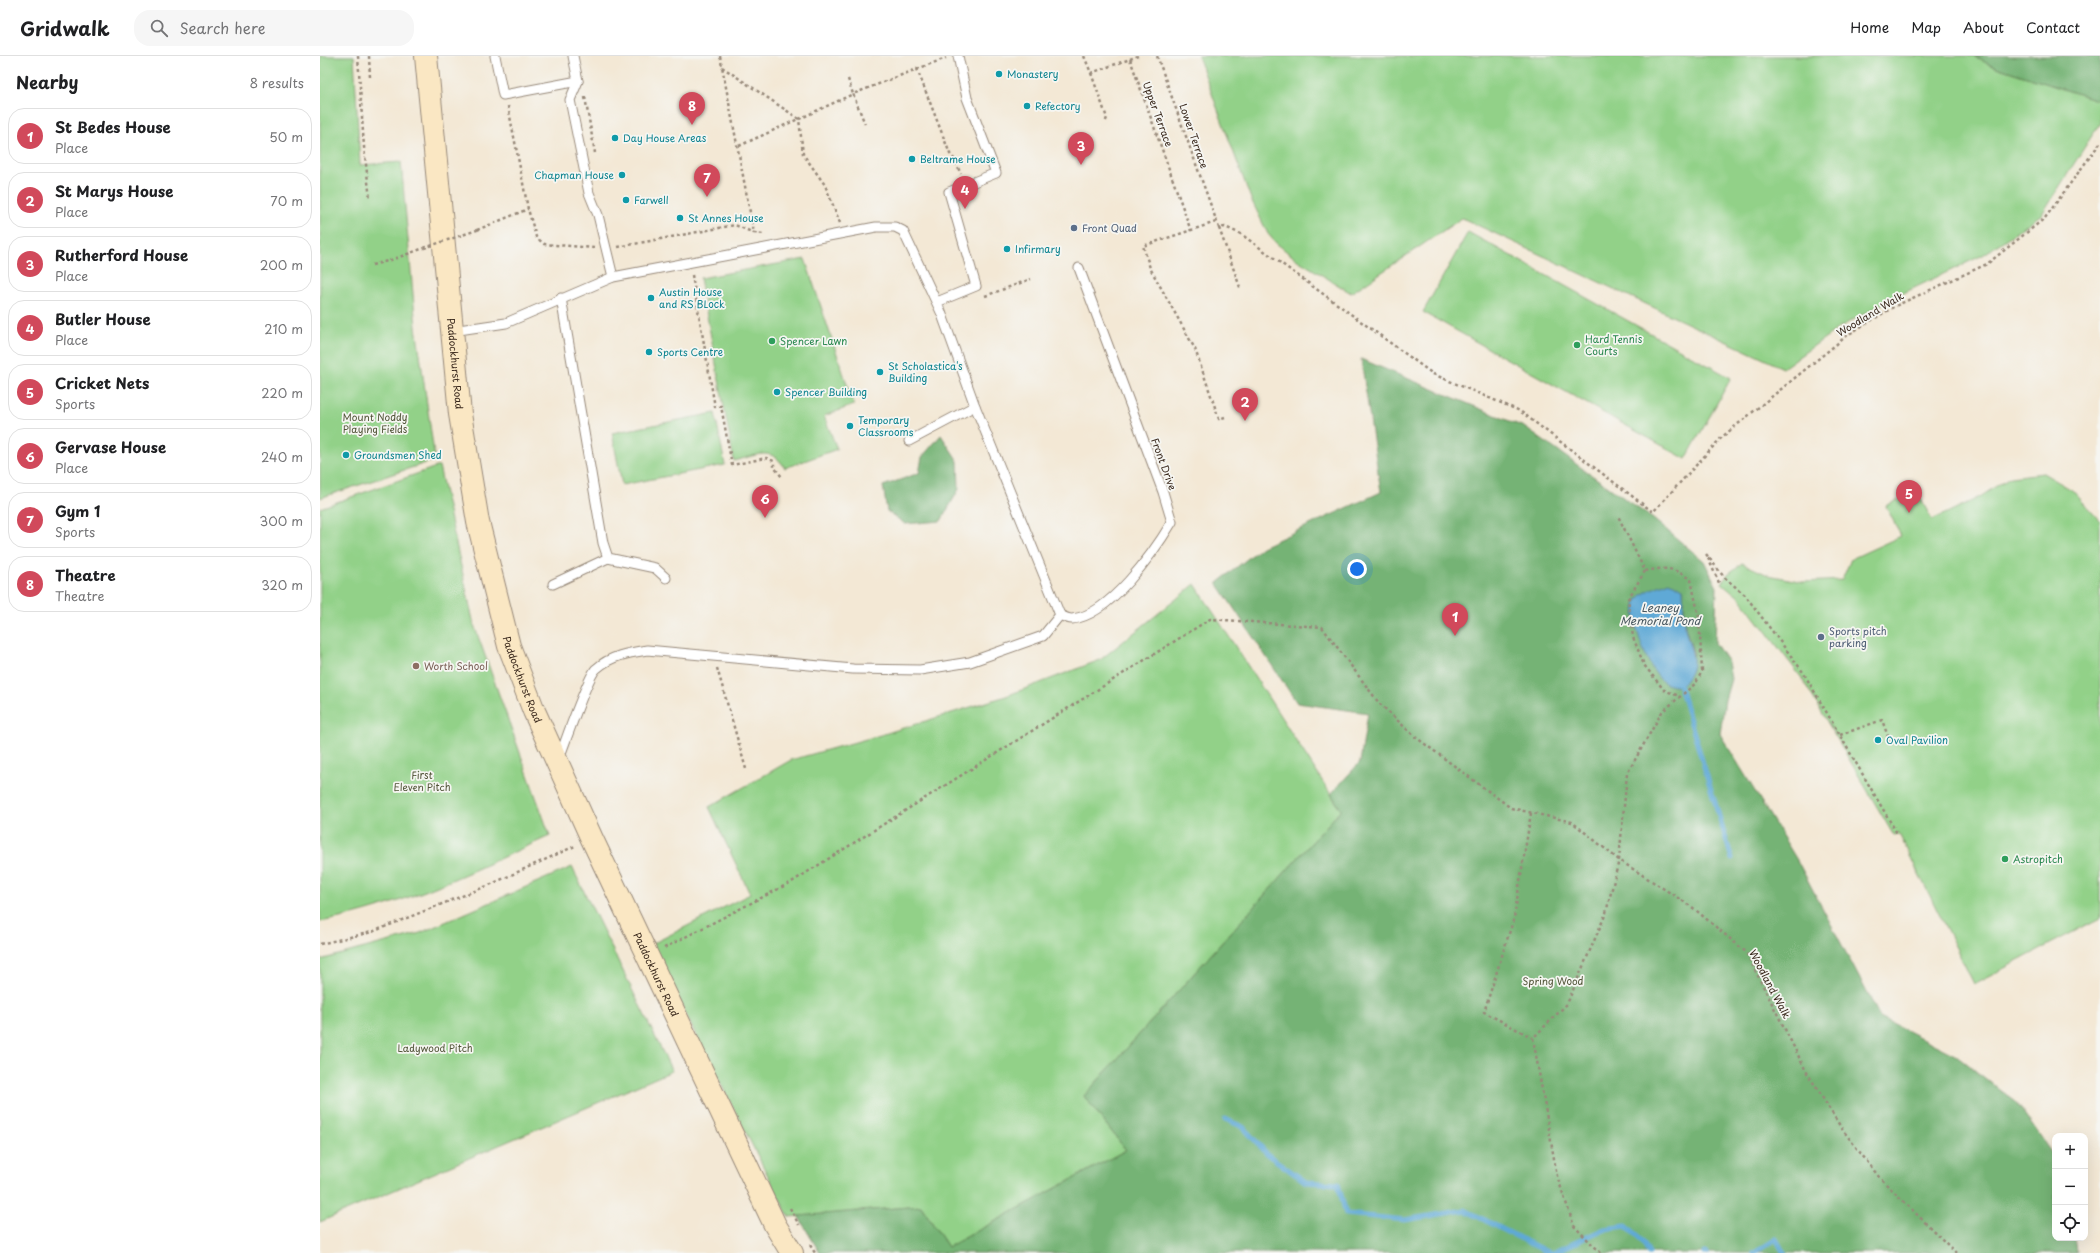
<!DOCTYPE html>
<meta charset="utf-8">
<style>
:root{--surface:#fff;--page:#f6f6f6;--text:#202124;--muted:#757577;--line:#e0e0e0;--accent:#d1495b}
body{margin:0;font-family:"Playpen Sans",sans-serif;background:var(--page);color:var(--text)}
.controls{position:absolute;right:12px;bottom:12px;display:grid;overflow:hidden;border-radius:8px;box-shadow:0 4px 16px #0002}
.controls button{width:36px;height:36px;display:grid;place-items:center;padding:0;border:0;border-bottom:1px solid var(--line);background:var(--surface);color:var(--text);font:20px sans-serif}
.you{position:absolute;left:1037px;top:513px;width:14px;height:14px;margin:-10px;border:3px solid #fff;border-radius:50%;background:#1a73e8;box-shadow:0 0 0 6px #1a73e833}
.badge{display:grid;place-items:center;width:26px;height:26px;border-radius:50%;background:var(--accent);color:#fff;font-size:13px;font-weight:700}
.pin{position:absolute;translate:-50% -33px;filter:drop-shadow(0 1px 2px #0008)}
.pin::after{content:'';position:absolute;top:21px;width:14px;height:12px;background:inherit;clip-path:polygon(0 0,100% 0,50% 100%)}
.list{margin:0;padding:0;list-style:none}
h2{display:flex;justify-content:space-between;align-items:center;height:52px;margin:0;padding:0 16px;font-size:17px}
h2 small{font-size:13px;font-weight:400;color:var(--muted)}
.list li{display:grid;grid-template-columns:26px 1fr auto;gap:12px;align-items:center;box-sizing:border-box;height:56px;margin:0 8px 8px;padding:0 8px;border:1px solid var(--line);border-radius:16px}
.list b{display:block;font-size:15px;white-space:nowrap}
.list p{margin:0;font-size:13px;white-space:nowrap;color:var(--muted)}
.list em{font-size:13px;font-style:normal;color:var(--muted)}
.icon{flex:none;width:22px;height:22px;fill:none;stroke:currentColor;stroke-width:2;stroke-linecap:round;stroke-linejoin:round}
.map{position:relative;flex:none;width:1780px;height:1197px;overflow:hidden}
header{display:flex;align-items:center;gap:24px;box-sizing:border-box;height:56px;padding:0 20px;background:var(--surface);border-bottom:1px solid var(--line)}
header strong{font-size:19px}
nav{display:flex;gap:22px;margin-inline-start:auto;font-size:14px}
.search{width:280px;height:36px;background:var(--page);display:flex;align-items:center;gap:10px;box-sizing:border-box;padding:0 14px;border-radius:16px;color:var(--muted);font-size:15px}
main{display:flex}
aside{flex:1;background:var(--surface)}
.map>svg:first-child{display:block}
.green{fill:#92d188;stroke:#667e53}
.forest{fill:#75b374;stroke:#586e49;fill-rule:evenodd}
.water{fill:#5ea9d6;stroke:#4c6a7a}
.lines{fill:none;stroke-linecap:round;stroke-linejoin:round}
.stream{stroke:#5ea9d6;stroke-width:5}
.service-casing{stroke:#97897a;stroke-width:11}
.secondary-casing{stroke:#97897a;stroke-width:24}
.path{stroke:#97897a;stroke-width:2.5;stroke-dasharray:3 3;stroke-linecap:butt}
.service{stroke:#fff;stroke-width:9}
.secondary{stroke:#fae7c3;stroke-width:22}
.path-bridge{stroke:#97897a;stroke-width:2.5;stroke-dasharray:3 3;stroke-linecap:butt}
.culture-dot{fill:#0f9aa8;stroke:#f6f6f2;stroke-width:1.5}
.service-dot{fill:#5c6f8a;stroke:#f6f6f2;stroke-width:1.5}
.leisure-dot{fill:#2e9e5b;stroke:#f6f6f2;stroke-width:1.5}
.education-dot{fill:#8d6e63;stroke:#f6f6f2;stroke-width:1.5}
.labels{text-anchor:middle;stroke-width:3.5;stroke-linejoin:round;paint-order:stroke}
.culture-label{font-size:10px;fill:#0d838f;stroke:#f6f6f2;text-anchor:start}
.street-label{font-size:10px;fill:#3b2a1e;stroke:#f6f6f2}
.service-label{font-size:10px;fill:#4e5e75;stroke:#f6f6f2;text-anchor:start}
.leisure-label{font-size:10px;fill:#27864d;stroke:#f6f6f2;text-anchor:start}
.park-label{font-size:10px;fill:#515438;stroke:#f6f6f2}
.education-label{font-size:10px;fill:#785e54;stroke:#f6f6f2;text-anchor:start}
.water-label{font-size:11px;font-style:italic;fill:#47565e;stroke:#f6f6f2}
</style>
<header>
<strong>Gridwalk</strong>
<div class="search"><svg class="icon" aria-label="search" viewBox="0 0 24 24"><circle cx="10" cy="10" r="6"/><path d="M15 15l6 6"/></svg>Search here</div>
<nav><a>Home</a><a>Map</a><a>About</a><a>Contact</a></nav>
</header>
<main>
<aside>
<h2>Nearby<small>8 results</small></h2>
<ul class="list">
<li><span class="badge">1</span><div><b>St Bedes House</b><p>Place</p></div><em>50 m</em></li>
<li><span class="badge">2</span><div><b>St Marys House</b><p>Place</p></div><em>70 m</em></li>
<li><span class="badge">3</span><div><b>Rutherford House</b><p>Place</p></div><em>200 m</em></li>
<li><span class="badge">4</span><div><b>Butler House</b><p>Place</p></div><em>210 m</em></li>
<li><span class="badge">5</span><div><b>Cricket Nets</b><p>Sports</p></div><em>220 m</em></li>
<li><span class="badge">6</span><div><b>Gervase House</b><p>Place</p></div><em>240 m</em></li>
<li><span class="badge">7</span><div><b>Gym 1</b><p>Sports</p></div><em>300 m</em></li>
<li><span class="badge">8</span><div><b>Theatre</b><p>Theatre</p></div><em>320 m</em></li>
</ul>
</aside>
<div class="map">
<svg width="1780" height="1197" viewBox="0 0 1780 1197">
<rect width="100%" height="100%" fill="#f6f6f2"/>
<filter id="ink" filterUnits="userSpaceOnUse"><feTurbulence type="fractalNoise" baseFrequency=".025" numOctaves="2"/><feDisplacementMap in="SourceGraphic" scale="8" xChannelSelector="R" yChannelSelector="G"/><feConvolveMatrix kernelMatrix="1 2 1 2 8 2 1 2 1" color-interpolation-filters="sRGB"/></filter>
<filter id="wash" filterUnits="userSpaceOnUse"><feTurbulence type="fractalNoise" baseFrequency=".012" numOctaves="4" result="noise"/><feDisplacementMap in="SourceGraphic" scale="16" xChannelSelector="R" yChannelSelector="G"/><feGaussianBlur stdDeviation="0.9" result="paint"/><feColorMatrix in="noise" values="0 0 0 0 0 0 0 0 0 0 0 0 0 0 0 0 0 1.4 0 .05"/><feComposite in="paint" operator="in"/></filter>
<g filter="url(#wash)">
<rect width="100%" height="100%" fill="#f3e8d5"/>
<g class="green">
<path d="M 0,0 L 34,0 L 40,109 L 81,106 L 96,271 L 115,404 L 0,442 Z"/>
<path d="M 878,0 L 1654,0 L 1670,9 L 1780,45 L 1780,67 L 1722,158 L 1663,199 L 1569,244 L 1520,271 L 1463,312 L 1142,162 L 1031,237 L 976,203 L 956,187 L 948,178 L 931,143 Z"/>
<path d="M 1148,176 L 1411,322 L 1366,403 L 1103,256 Z"/>
<path d="M 485,203 L 534,349 L 504,360 L 517,393 L 465,412 C 451,389 436,400 414,405 L 380,222 Z"/>
<path d="M 395,357 L 405,409 L 302,429 L 292,377 Z"/>
<path d="M 119,410 L 154,569 L 230,780 C 155,813 81,852 0,866 L 0,452 Z"/>
<path d="M 1723,417 L 1752,434 L 1780,465 L 1780,862 L 1654,928 L 1579,778 L 1574,780 L 1481,621 L 1421,543 L 1402,527 L 1408,518 L 1422,507 L 1448,519 L 1484,526 L 1522,524 L 1531,503 L 1581,480 L 1566,450 L 1596,434 L 1612,464 L 1660,441 L 1690,421 Z"/>
<path d="M 875,528 L 1021,754 L 764,1040 L 806,1094 L 628,1191 L 601,1150 L 469,1161 L 330,889 L 430,838 L 389,751 L 471,704 L 564,678 L 686,640 L 780,604 Z"/>
<path d="M 252,811 L 352,1015 L 0,1166 L 0,904 L 100,877 Z"/>
</g>
<g class="forest">
<path d="M 1654,0 L 1780,0 L 1780,45 L 1670,9 Z"/>
<path d="M 1041,303 L 1204,371 L 1332,462 L 1384,505 L 1397,531 L 1395,587 L 1408,606 L 1411,623 L 1405,644 L 1400,678 L 1477,804 L 1560,961 L 1635,999 L 1696,1046 L 1735,1102 L 1735,1182 L 1755,1182 L 1757,1197 L 500,1197 L 478,1160 L 601,1150 L 628,1191 L 806,1094 L 764,1040 L 1021,754 L 1011,738 L 1040,706 L 1048,657 L 977,647 L 897,527 L 942,491 L 1061,436 ZM 1363,533 L 1365,571 L 1374,599 L 1323,588 L 1316,572 L 1315,549 Z"/>
<path d="M 621,379 L 638,405 L 639,433 L 621,465 L 585,468 L 567,455 L 563,430 L 599,417 L 602,401 Z"/>
</g>
<path class="water" d="M 1350,526 L 1363,533 C 1364,545 1363,559 1365,571 C 1370,597 1383,608 1360,631 C 1356,630 1349,630 1345,627 C 1329,618 1311,567 1315,549 C 1318,536 1339,530 1350,526 Z"/>
<g class="lines">
<g class="stream">
<path d="M 1360,631 L 1412,803"/>
<path d="M 905,1063 L 923,1071 L 948,1099 L 986,1126 L 1018,1128 L 1026,1158 L 1085,1164 L 1145,1154 L 1229,1197"/>
<path d="M 1233,1197 L 1284,1173 L 1306,1170 L 1322,1184 L 1329,1197"/>
<path d="M 1385,1197 L 1387,1197"/>
<path d="M 1434,1197 L 1456,1183 L 1464,1197"/>
</g>
</g>
</g>
<g filter="url(#ink)">
<g class="lines">
<defs>
<g id="service">
<path d="M 175,0 L 183,39 L 258,25"/>
<path d="M 253,0 L 258,25 L 250,44 L 269,137 L 278,159 L 293,221"/>
<path d="M 241,242 L 283,487 L 288,502 L 335,512 L 346,522"/>
<path d="M 617,246 L 656,230 L 629,136 L 676,117 L 647,42 L 638,0"/>
<path d="M 132,275 L 186,267 L 293,221 L 556,171 L 575,171 L 583,175 L 621,256 L 655,350 L 740,559"/>
<path d="M 589,385 L 655,350"/>
<path d="M 233,528 L 288,502"/>
<path d="M 740,559 C 744,561 748,563 752,563 C 789,560 834,496 852,466 L 843,436 L 759,212"/>
<path d="M 236,702 L 241,697 C 246,684 268,620 276,613 C 290,600 308,597 327,594 L 533,613 L 600,614 L 650,606 L 723,580 L 740,559"/>
</g>
<g id="secondary">
<path id="s1" d="M 106,0 L 140,358 L 158,466 L 189,590 L 214,655 L 272,783 L 455,1169 L 472,1197"/>
</g>
</defs>
<use href="#service" class="service-casing"/>
<use href="#secondary" class="secondary-casing"/>
<g class="path">
<path d="M 38,0 L 44,91 L 50,143"/>
<path d="M 49,0 L 50,22"/>
<path d="M 400,0 L 434,177 L 444,178"/>
<path d="M 764,0 L 771,17 L 810,3 L 871,175"/>
<path d="M 837,0 L 899,172 L 905,171 L 921,178 L 1113,318 L 1200,355 L 1333,456 L 1402,381 L 1529,278 L 1575,250 L 1667,208 L 1725,162 L 1780,87"/>
<path d="M 810,3 L 818,0"/>
<path d="M 402,11 L 479,63"/>
<path d="M 597,13 L 626,2"/>
<path d="M 771,17 L 787,62 L 785,67"/>
<path d="M 528,23 L 533,38 L 597,13 L 630,98 L 634,103 L 641,118"/>
<path d="M 265,41 L 275,97"/>
<path d="M 188,50 L 208,153 L 216,181 L 224,188 L 274,192"/>
<path d="M 419,90 L 478,63"/>
<path d="M 896,166 L 823,190 L 830,212 L 875,293 L 899,363 L 905,361"/>
<path d="M 520,167 L 505,129 L 483,98 L 479,63 L 533,38 L 545,68"/>
<path d="M 899,172 L 921,234"/>
<path d="M 157,174 L 208,153"/>
<path d="M 298,191 L 415,169 L 434,177"/>
<path d="M 52,209 L 71,204 L 104,192"/>
<path d="M 372,219 L 395,351 L 401,350 L 412,409 L 446,402 L 454,405 L 454,411 L 462,421"/>
<path d="M 665,240 L 711,223"/>
<path d="M 1386,498 L 1404,521 L 1425,539 L 1483,616 L 1578,779"/>
<path d="M 1388,502 L 1400,529"/>
<path d="M 1325,515 L 1308,543 L 1313,581 L 1324,609 L 1344,634 L 1359,640"/>
<path d="M 397,612 L 426,713"/>
<path d="M 1520,679 L 1562,664 L 1570,686"/>
<path d="M 1211,757 L 1194,862 L 1164,956 L 1213,982"/>
<path d="M 0,888 L 52,876 L 167,830 L 255,790"/>
<path d="M 344,892 L 470,827 L 890,563 L 1002,571 L 1059,647 L 1094,680 L 1191,752 L 1252,766 L 1299,804 L 1372,851 L 1426,896 L 1486,1015 L 1522,1073 L 1559,1121 L 1636,1197"/>
<path d="M 470,1152 L 479,1169"/>
<path d="M 490,1189 L 495,1197"/>
<path d="M 1281,1197 L 1254,1170 L 1237,1120 L 1213,982 L 1247,948 L 1286,857 L 1299,804 L 1307,718 L 1342,656 L 1376,627 L 1382,615 L 1379,561 L 1371,524 C 1353,511 1346,511 1325,515 L 1298,460"/>
</g>
<use href="#service" class="service"/>
<use href="#secondary" class="secondary"/>
<path class="path-bridge" d="M 104,192 L 157,174"/>
</g>
</g>
<g class="culture-dot">
<circle cx="679" cy="18" r="4"/>
<circle cx="707" cy="50" r="4"/>
<circle cx="295" cy="82" r="4"/>
<circle cx="592" cy="103" r="4"/>
<circle cx="302" cy="119" r="4"/>
<circle cx="306" cy="144" r="4"/>
<circle cx="360" cy="162" r="4"/>
<circle cx="687" cy="193" r="4"/>
<circle cx="331" cy="242" r="4"/>
<circle cx="329" cy="296" r="4"/>
<circle cx="560" cy="316" r="4"/>
<circle cx="457" cy="336" r="4"/>
<circle cx="530" cy="370" r="4"/>
<circle cx="26" cy="399" r="4"/>
<circle cx="1558" cy="684" r="4"/>
</g>
<g class="service-dot">
<circle cx="754" cy="172" r="4"/>
<circle cx="1501" cy="581" r="4"/>
</g>
<g class="leisure-dot">
<circle cx="452" cy="285" r="4"/>
<circle cx="1257" cy="289" r="4"/>
<circle cx="1685" cy="803" r="4"/>
</g>
<circle class="education-dot" cx="96" cy="610" r="4"/>
<g class="labels">
<g class="culture-label">
<text x="687" y="22">Monastery</text>
<text x="715" y="54">Refectory</text>
<text x="303" y="86">Day House Areas</text>
<text x="600" y="107">Beltrame House</text>
<text x="294" y="123" text-anchor="end">Chapman House</text>
<text x="314" y="148">Farwell</text>
<text x="368" y="166">St Annes House</text>
<text x="695" y="197">Infirmary</text>
<text x="339" y="240">Austin House<tspan x="339" dy="12">and RS BLock</tspan></text>
<text x="337" y="300">Sports Centre</text>
<text x="568" y="314">St Scholastica's<tspan x="568" dy="12">Building</tspan></text>
<text x="465" y="340">Spencer Building</text>
<text x="538" y="368">Temporary<tspan x="538" dy="12">Classrooms</tspan></text>
<text x="34" y="403">Groundsmen Shed</text>
<text x="1566" y="688">Oval Pavilion</text>
</g>
<g class="street-label">
<text transform="translate(838 58) rotate(70)" y="4">Upper Terrace</text>
<text transform="translate(874 80) rotate(71)" y="4">Lower Terrace</text>
<text transform="translate(1550 258) rotate(-31)" y="4">Woodland Walk</text>
<text dy="4" stroke="none"><textPath href="#s1" startOffset="309">Paddockhurst Road</textPath></text>
<text transform="translate(844 408) rotate(70)" y="4">Front Drive</text>
<text dy="4" stroke="none"><textPath href="#s1" startOffset="633">Paddockhurst Road</textPath></text>
<text dy="4" stroke="none"><textPath href="#s1" startOffset="957">Paddockhurst Road</textPath></text>
<text transform="translate(1450 928) rotate(62)" y="4">Woodland Walk</text>
</g>
<g class="service-label">
<text x="762" y="176">Front Quad</text>
<text x="1509" y="579">Sports pitch<tspan x="1509" dy="12">parking</tspan></text>
</g>
<g class="leisure-label">
<text x="1265" y="287">Hard Tennis<tspan x="1265" dy="12">Courts</tspan></text>
<text x="460" y="289">Spencer Lawn</text>
<text x="1693" y="807">Astropitch</text>
</g>
<g class="park-label">
<text x="55" y="365">Mount Noddy<tspan x="55" dy="12">Playing Fields</tspan></text>
<text x="102" y="723">First<tspan x="102" dy="12">Eleven Pitch</tspan></text>
<text x="1233" y="929">Spring Wood</text>
<text x="115" y="996">Ladywood Pitch</text>
</g>
<g class="education-label">
<text x="104" y="614">Worth School</text>
</g>
<g class="water-label">
<text x="1340" y="556">Leaney<tspan x="1340" dy="13">Memorial Pond</tspan></text>
</g>
</g>
</svg>
<div class="controls">
<button>+</button>
<button>−</button>
<button><svg class="icon" aria-label="locate" viewBox="0 0 24 24"><circle cx="12" cy="12" r="6"/><path d="M12 2v4M12 18v4M2 12h4M18 12h4"/></svg></button>
</div>
<div class="you"></div>
<div class="pin badge" style="left:1135px;top:580px">1</div>
<div class="pin badge" style="left:925px;top:365px">2</div>
<div class="pin badge" style="left:761px;top:109px">3</div>
<div class="pin badge" style="left:645px;top:153px">4</div>
<div class="pin badge" style="left:1589px;top:457px">5</div>
<div class="pin badge" style="left:445px;top:462px">6</div>
<div class="pin badge" style="left:387px;top:141px">7</div>
<div class="pin badge" style="left:372px;top:69px">8</div>
</div>
</main>
